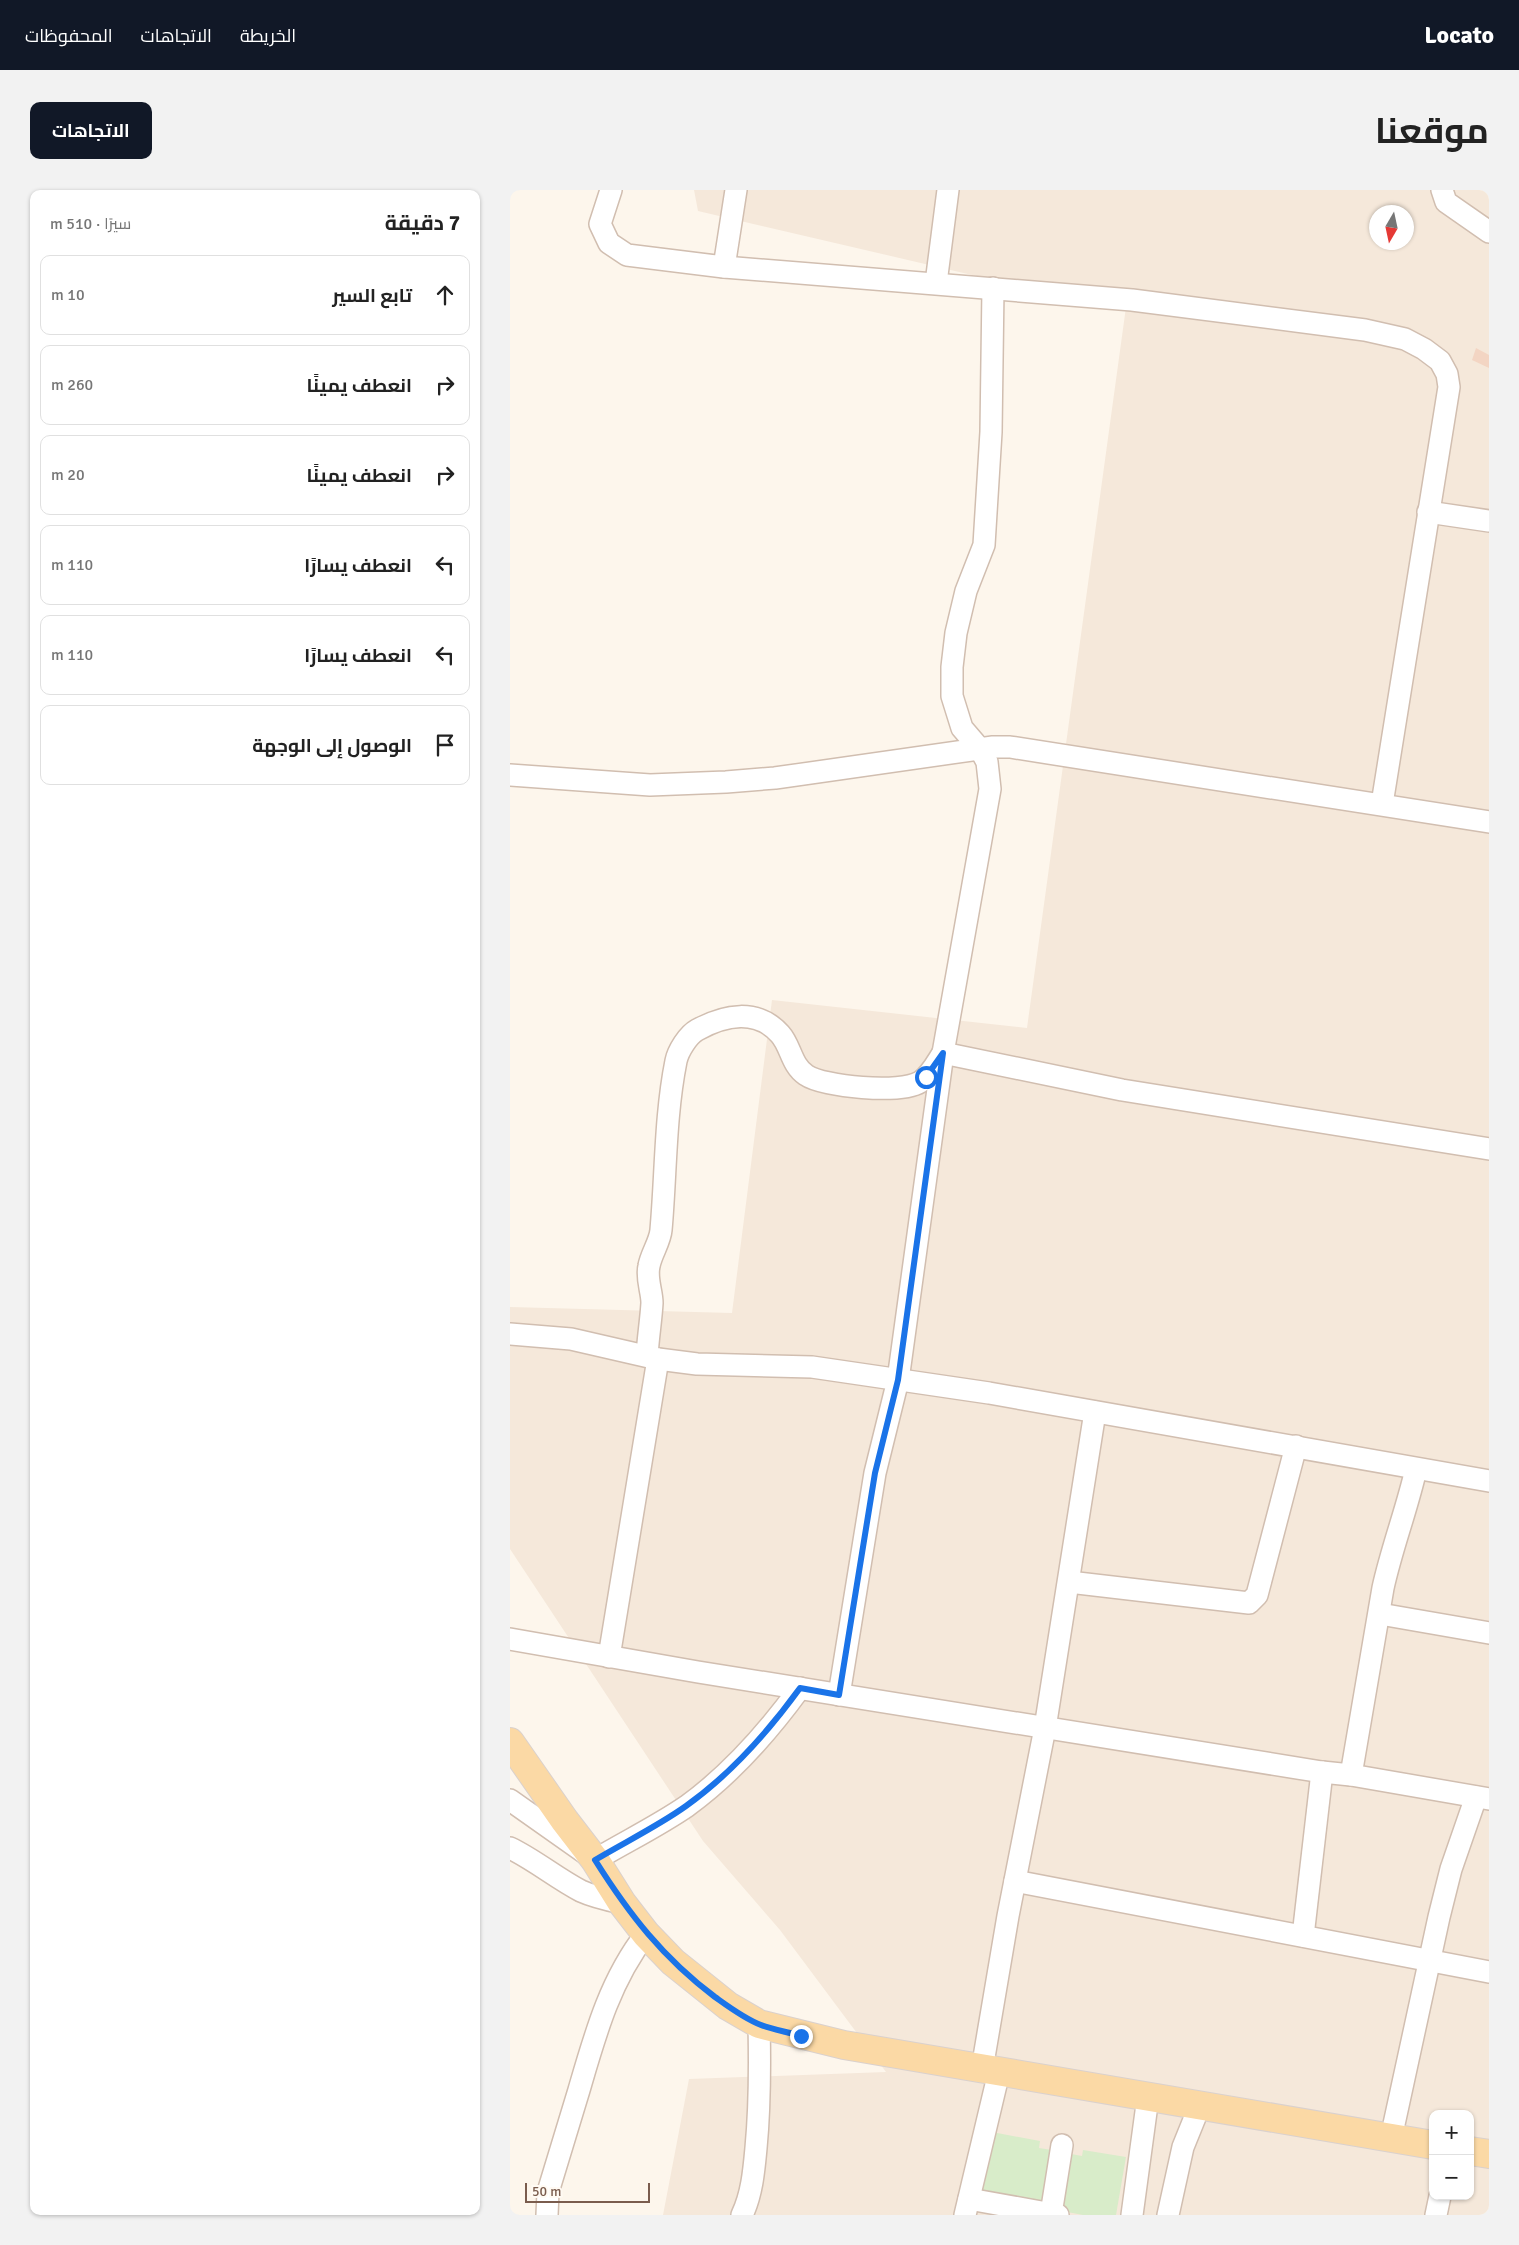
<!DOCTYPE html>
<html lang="ar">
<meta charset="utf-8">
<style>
:root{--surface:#fff;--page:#f2f2f2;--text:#222;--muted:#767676;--line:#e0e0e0;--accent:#111827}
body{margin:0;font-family:Signika,Cairo,sans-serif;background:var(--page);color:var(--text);direction:rtl}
.controls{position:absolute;right:15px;bottom:15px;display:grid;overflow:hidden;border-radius:10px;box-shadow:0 1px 4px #0004}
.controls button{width:45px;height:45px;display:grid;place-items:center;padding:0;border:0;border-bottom:1px solid var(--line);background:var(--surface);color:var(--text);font:25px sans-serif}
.compass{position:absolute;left:859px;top:15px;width:45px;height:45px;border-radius:50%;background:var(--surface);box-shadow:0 1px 4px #0004;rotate:189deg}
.scale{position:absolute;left:15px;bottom:12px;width:125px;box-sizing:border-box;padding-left:5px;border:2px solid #7a5c4d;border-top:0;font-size:14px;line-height:18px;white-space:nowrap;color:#7a5c4d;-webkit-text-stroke:4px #fffaf3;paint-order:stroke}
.stop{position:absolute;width:15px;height:15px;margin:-11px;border:4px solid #1a73e8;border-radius:50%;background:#fff}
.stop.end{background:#1a73e8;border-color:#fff;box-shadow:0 1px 5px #0008}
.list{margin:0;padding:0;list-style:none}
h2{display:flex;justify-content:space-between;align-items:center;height:65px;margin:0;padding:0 20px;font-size:21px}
h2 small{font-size:16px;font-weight:400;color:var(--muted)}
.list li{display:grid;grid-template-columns:32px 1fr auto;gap:15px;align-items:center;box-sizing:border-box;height:80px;margin:0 10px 10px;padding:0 10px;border:1px solid var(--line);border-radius:10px}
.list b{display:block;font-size:19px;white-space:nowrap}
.list em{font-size:16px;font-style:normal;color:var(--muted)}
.icon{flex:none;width:28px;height:28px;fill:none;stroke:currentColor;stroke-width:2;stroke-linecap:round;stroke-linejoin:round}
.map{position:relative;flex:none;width:979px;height:2025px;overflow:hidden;direction:ltr;border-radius:10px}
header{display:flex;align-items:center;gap:30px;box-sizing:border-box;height:70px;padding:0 25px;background:var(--accent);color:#fff}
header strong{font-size:24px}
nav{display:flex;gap:28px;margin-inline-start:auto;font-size:18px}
.intro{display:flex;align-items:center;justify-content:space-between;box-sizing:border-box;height:120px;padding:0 30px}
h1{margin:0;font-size:35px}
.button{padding:12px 22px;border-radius:10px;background:var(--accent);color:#fff;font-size:18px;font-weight:700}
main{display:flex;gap:30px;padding:0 30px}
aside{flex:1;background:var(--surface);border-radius:10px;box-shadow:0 1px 4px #0004}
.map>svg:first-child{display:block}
.residential{fill:#f5e8da;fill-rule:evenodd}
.green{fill:#d8ecc9}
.building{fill:#f3d5c3}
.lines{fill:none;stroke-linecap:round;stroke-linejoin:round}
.minor-casing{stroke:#d1beb0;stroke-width:24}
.major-casing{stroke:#dad1cd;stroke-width:30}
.minor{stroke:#fff;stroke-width:21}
.major{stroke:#fbd9a5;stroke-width:28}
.route{stroke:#1a73e8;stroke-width:6}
</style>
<header>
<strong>Locato</strong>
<nav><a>الخريطة</a><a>الاتجاهات</a><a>المحفوظات</a></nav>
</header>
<div class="intro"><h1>موقعنا</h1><a class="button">الاتجاهات</a></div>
<main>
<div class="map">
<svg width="979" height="2025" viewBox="0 0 979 2025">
<rect width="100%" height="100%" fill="#fdf6ec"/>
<path class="residential" d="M 184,0 L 979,0 L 979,2025 L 153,2025 L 179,1889 L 376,1882 L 270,1740 L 193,1651 L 0,1359 L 0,1117 L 222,1123 L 262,810 L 517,838 L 616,117 L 518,98 L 188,21 ZM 866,22 L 896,22 L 896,52 L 866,52 ZM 923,1924 L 960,1924 L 960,2006 L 923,2006 Z"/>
<g class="green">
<path d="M 482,1942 L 530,1951 L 529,1958 L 542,1960 L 531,2017 L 470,2005 Z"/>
<path d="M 573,1960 L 616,1967 L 606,2025 L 573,2025 L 552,2021 L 561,1964 L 572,1966 Z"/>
</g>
<path class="building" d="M 966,158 L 979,165 L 979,178 L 962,170 Z"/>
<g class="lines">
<defs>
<g id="minor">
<path d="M 101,0 L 90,34 L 99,53 L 117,65 L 214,77 L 622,110 L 855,140 L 895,149 L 914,159 L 930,171 L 937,184 L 939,197 L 872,614"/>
<path d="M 932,0 L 936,12 L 979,42"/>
<path d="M 214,77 L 226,0"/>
<path d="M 426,93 L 438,0"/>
<path d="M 918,322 L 979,331"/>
<path d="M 0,585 L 140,595 L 216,592 L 265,588 L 483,557 L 500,557 L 979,632"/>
<path d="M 0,1144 L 61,1149 L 148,1169 L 187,1174 L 302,1177 L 479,1203 L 979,1291"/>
<path d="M 137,1166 C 138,1148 141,1130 142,1113 C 142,1101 136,1089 139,1076 C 141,1064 150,1052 151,1040 C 156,984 155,926 166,871 C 168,861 178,845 187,840 C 214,825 247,818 270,844 C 281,856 281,875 296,885 C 313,897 391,904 410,892 C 420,886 427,872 433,863 L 612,900 L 979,959"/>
<path d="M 559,1392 L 739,1413 L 747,1405 L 786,1256"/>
<path d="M 870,1424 L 979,1443"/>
<path d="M 0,1449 L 188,1482 L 812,1582 L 841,1585 L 979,1609"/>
<path d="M 99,1467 L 148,1169"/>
<path d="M 329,1505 L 365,1283 L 388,1190 L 433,863 L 480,599 L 477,572 L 470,559 L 452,538 L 442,506 L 442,477 L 446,443 L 456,401 L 474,355 L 481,242 L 483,98"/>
<path d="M 841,1585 L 873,1398 C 882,1357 897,1319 906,1279"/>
<path d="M 0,1610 L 85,1670 C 115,1652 148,1636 177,1616 C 221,1584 258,1542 290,1498"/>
<path d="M 0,1658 C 25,1670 46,1688 71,1701 C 84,1707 98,1710 112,1713"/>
<path d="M 505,1691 L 979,1782"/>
<path d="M 793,1746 L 812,1582"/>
<path d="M 472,1879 L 498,1726 L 535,1538 L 585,1222"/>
<path d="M 881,1948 L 929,1727 L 941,1679 L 966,1607"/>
<path d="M 459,2009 L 548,2025"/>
<path d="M 541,2024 L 552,1955"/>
<path d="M 37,2025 L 38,2002 C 48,1968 59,1934 69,1900 C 85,1845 100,1790 136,1744"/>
<path d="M 232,2025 C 242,2004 244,1980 246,1958 C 250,1916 250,1876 249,1834"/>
<path d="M 455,2025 L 489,1882"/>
<path d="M 622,2025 L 638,1907"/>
<path d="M 658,2025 L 673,1957 L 690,1915"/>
<path d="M 926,2025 L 930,2006"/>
</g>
<g id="major">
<path d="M 0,1552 L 55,1631 L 85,1670 L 112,1713 L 136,1744 L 163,1772 L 218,1816 L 249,1834 L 334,1855 L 923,1955"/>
<path d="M 960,1961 L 979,1964"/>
</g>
</defs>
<use href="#minor" class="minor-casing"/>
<use href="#major" class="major-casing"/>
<use href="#minor" class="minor"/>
<use href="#major" class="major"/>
</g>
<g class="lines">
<path class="route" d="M 291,1846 C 278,1842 264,1840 251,1835 C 235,1829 219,1817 205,1807 C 153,1768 119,1724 85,1670 C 115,1652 148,1636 176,1616 C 221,1584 258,1542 290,1498 L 329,1505 L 365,1283 L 388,1190 L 433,863 L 416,887"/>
</g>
</svg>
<div class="controls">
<button>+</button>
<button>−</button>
</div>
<svg class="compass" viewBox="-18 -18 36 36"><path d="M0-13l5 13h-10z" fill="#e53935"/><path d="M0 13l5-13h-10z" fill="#767676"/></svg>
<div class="scale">50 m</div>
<div class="stop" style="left:416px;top:887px"></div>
<div class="stop end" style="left:291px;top:1846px"></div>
</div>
<aside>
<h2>7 دقيقة<small>سيرًا · 510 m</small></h2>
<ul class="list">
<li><svg class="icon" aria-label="ahead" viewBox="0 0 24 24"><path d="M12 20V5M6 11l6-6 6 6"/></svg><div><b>تابع السير</b></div><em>10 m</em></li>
<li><svg class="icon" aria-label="right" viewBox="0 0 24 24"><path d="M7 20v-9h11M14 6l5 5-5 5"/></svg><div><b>انعطف يمينًا</b></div><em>260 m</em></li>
<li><svg class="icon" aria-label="right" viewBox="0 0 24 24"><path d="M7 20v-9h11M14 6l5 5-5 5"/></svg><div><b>انعطف يمينًا</b></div><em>20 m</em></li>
<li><svg class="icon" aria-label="left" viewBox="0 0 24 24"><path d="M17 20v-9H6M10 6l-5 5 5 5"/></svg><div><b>انعطف يسارًا</b></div><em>110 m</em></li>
<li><svg class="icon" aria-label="left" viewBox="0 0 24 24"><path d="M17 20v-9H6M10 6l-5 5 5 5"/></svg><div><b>انعطف يسارًا</b></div><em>110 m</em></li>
<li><svg class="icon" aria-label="arrive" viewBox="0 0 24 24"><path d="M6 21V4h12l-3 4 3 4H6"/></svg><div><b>الوصول إلى الوجهة</b></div></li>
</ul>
</aside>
</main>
